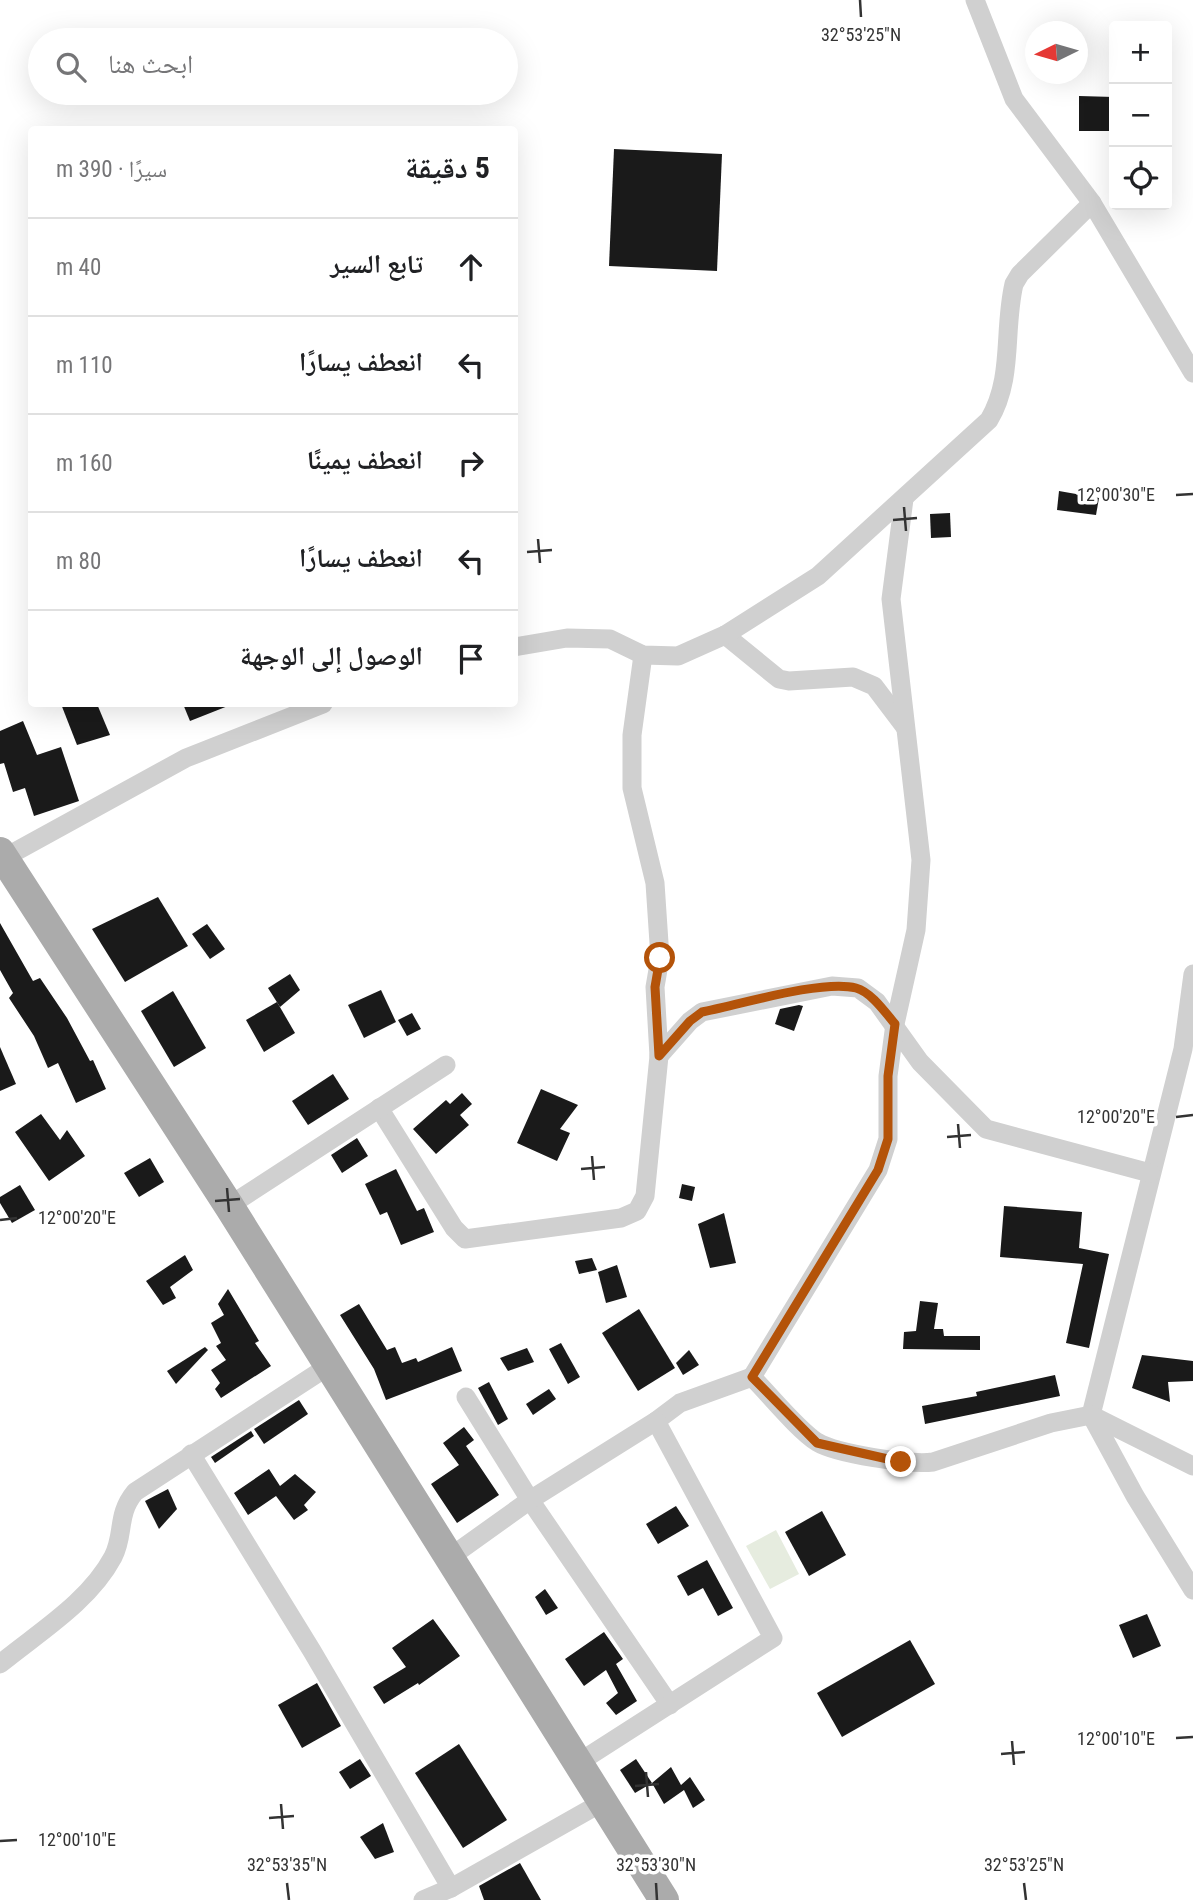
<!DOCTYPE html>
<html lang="ar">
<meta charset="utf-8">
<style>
:root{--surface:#fff;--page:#f2f2f2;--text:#202124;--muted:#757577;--line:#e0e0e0}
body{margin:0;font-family:"Roboto Condensed","Noto Naskh Arabic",sans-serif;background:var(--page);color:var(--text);direction:rtl}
.controls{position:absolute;right:21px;top:21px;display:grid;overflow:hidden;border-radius:7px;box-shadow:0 7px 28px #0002}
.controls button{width:63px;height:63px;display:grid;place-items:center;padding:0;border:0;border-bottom:2px solid var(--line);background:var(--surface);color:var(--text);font:35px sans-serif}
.compass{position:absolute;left:1025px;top:21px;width:63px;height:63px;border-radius:50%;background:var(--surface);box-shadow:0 7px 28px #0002;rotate:265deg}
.stop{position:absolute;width:21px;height:21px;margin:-16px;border:5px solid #b45309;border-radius:50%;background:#fff}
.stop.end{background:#b45309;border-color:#fff;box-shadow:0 2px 7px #0008}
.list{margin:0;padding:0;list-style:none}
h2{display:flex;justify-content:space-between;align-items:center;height:91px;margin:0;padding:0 28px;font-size:30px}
h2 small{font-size:23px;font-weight:400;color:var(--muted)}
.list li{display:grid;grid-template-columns:46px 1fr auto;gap:21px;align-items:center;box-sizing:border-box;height:98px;padding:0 28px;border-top:2px solid var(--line)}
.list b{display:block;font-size:26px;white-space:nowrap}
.list em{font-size:23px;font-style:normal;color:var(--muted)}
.icon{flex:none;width:38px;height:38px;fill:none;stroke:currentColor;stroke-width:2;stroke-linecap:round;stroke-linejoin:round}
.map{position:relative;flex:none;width:1193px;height:1900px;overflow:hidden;direction:ltr}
.search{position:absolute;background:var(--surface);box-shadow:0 7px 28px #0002;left:28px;top:28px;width:490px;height:77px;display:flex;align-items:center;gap:18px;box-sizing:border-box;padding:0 24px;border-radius:38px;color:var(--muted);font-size:26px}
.panel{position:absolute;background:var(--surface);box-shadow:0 7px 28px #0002;left:28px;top:126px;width:490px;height:581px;border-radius:7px;direction:rtl}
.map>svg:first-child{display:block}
.green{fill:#e6ecdf}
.building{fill:#1a1a1a}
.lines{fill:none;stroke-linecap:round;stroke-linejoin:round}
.street{stroke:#d0d0d0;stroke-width:19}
.primary{stroke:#ababab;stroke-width:30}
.route{stroke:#b45309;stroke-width:9}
.ticks{fill:none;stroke:#333;stroke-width:2.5}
.ticks-label{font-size:18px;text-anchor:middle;fill:#333;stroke:#fff;stroke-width:7;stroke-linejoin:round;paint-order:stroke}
</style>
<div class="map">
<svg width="1193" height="1900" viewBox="0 0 1193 1900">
<rect width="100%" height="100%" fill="#fff"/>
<path class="green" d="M 776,1530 L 799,1574 L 770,1589 L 746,1546 Z"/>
<g class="building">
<path d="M 1079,96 L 1114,97 L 1114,131 L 1079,131 Z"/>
<path d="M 614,149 L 722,154 L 717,271 L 609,266 Z"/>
<path d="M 1059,491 L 1099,498 L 1096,515 L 1057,510 Z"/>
<path d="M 950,513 L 951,537 L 931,538 L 930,514 Z"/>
<path d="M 61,704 L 97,704 L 110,735 L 77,745 Z"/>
<path d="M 183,704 L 233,704 L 190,721 Z"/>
<path d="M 23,721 L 37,755 L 61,747 L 79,801 L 34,816 L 25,788 L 13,792 L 4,763 L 0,764 L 0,731 Z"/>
<path d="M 158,897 L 188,946 L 125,982 L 92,929 Z"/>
<path d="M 0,923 L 33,981 L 40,978 L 67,1018 L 90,1061 L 93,1060 L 106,1089 L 76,1103 L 58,1063 L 48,1068 L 34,1036 L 9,998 L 13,993 L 0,970 Z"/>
<path d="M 207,924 L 225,949 L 210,959 L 192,934 Z"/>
<path d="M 290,974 L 300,990 L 280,1007 L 268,988 Z"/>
<path d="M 381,990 L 396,1022 L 364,1038 L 348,1005 Z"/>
<path d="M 173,991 L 206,1048 L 174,1067 L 141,1011 Z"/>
<path d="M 277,1002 L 295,1033 L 264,1052 L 246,1020 Z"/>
<path d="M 799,1005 L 803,1006 L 794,1031 L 775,1024 L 780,1009 Z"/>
<path d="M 412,1013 L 421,1029 L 407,1036 L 398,1020 Z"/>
<path d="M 0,1047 L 16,1084 L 0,1091 Z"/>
<path d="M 333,1074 L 349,1099 L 308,1125 L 292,1101 Z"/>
<path d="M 541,1089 L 578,1105 L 560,1129 L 570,1133 L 557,1161 L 517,1143 Z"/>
<path d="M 462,1093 L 472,1104 L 460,1115 L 469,1125 L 436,1154 L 413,1129 L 446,1100 L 450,1104 Z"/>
<path d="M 41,1114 L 60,1140 L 67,1130 L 85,1156 L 49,1181 L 15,1132 Z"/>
<path d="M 357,1138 L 368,1156 L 342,1173 L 331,1155 Z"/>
<path d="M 150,1158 L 164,1182 L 139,1197 L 124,1173 Z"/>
<path d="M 396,1169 L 417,1211 L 424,1208 L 434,1232 L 401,1245 L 387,1212 L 380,1215 L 365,1184 Z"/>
<path d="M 682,1184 L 695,1187 L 692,1201 L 679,1198 Z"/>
<path d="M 20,1185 L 35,1210 L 12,1223 L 0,1203 L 0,1197 Z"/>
<path d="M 1004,1206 L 1082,1212 L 1079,1248 L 1109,1254 L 1089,1348 L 1066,1343 L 1083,1264 L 1000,1257 Z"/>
<path d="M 724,1213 L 736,1263 L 710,1268 L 698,1224 Z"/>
<path d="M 185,1255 L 193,1270 L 170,1287 L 176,1298 L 163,1305 L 146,1281 Z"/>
<path d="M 592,1258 L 597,1270 L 579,1274 L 575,1261 Z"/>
<path d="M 617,1265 L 627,1297 L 606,1303 L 598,1272 Z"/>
<path d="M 228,1289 L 259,1341 L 255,1343 L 271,1366 L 221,1398 L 215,1389 L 220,1383 L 211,1370 L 226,1360 L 216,1346 L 221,1343 L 211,1323 L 224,1315 L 218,1304 Z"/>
<path d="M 920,1301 L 938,1303 L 934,1329 L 943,1329 L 944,1336 L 980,1336 L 980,1350 L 903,1349 L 904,1332 L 916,1331 Z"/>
<path d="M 359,1304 L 387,1350 L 395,1347 L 402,1363 L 416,1358 L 418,1362 L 452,1347 L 462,1371 L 386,1400 L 374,1369 L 340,1315 Z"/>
<path d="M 639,1309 L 675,1368 L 638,1391 L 602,1333 Z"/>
<path d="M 561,1343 L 580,1377 L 568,1384 L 549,1349 Z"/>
<path d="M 205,1347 L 208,1350 L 176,1384 L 167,1371 Z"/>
<path d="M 527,1348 L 534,1362 L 508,1371 L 500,1358 Z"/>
<path d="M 689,1350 L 699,1365 L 683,1375 L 676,1363 Z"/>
<path d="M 1142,1355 L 1193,1361 L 1193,1381 L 1168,1382 L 1170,1402 L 1132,1388 Z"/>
<path d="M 1055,1375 L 1060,1396 L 925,1424 L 922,1406 L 977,1396 L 976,1392 Z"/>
<path d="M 489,1382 L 508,1419 L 498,1425 L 478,1388 Z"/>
<path d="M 549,1389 L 556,1399 L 533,1415 L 526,1404 Z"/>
<path d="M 299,1400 L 308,1414 L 264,1444 L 254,1429 Z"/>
<path d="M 464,1427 L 474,1440 L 466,1446 L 499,1495 L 457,1523 L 431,1484 L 459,1465 L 443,1443 Z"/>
<path d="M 251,1431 L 254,1436 L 215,1463 L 211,1457 Z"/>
<path d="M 269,1469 L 280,1486 L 295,1474 L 316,1492 L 304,1505 L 308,1510 L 294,1520 L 276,1496 L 248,1515 L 234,1493 Z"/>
<path d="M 168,1489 L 177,1509 L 159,1529 L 145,1501 Z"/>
<path d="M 676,1506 L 689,1526 L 658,1544 L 646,1524 Z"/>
<path d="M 822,1511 L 846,1555 L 809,1576 L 785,1532 Z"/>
<path d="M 707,1560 L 733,1608 L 718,1616 L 703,1588 L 688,1596 L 677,1576 Z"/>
<path d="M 545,1589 L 558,1608 L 546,1615 L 535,1597 Z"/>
<path d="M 1147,1614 L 1161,1646 L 1133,1658 L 1119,1625 Z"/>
<path d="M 433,1619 L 460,1656 L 419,1685 L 418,1683 L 384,1704 L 373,1687 L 406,1667 L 392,1648 Z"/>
<path d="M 604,1632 L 623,1659 L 616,1664 L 637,1701 L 616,1715 L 606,1703 L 618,1693 L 606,1670 L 584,1686 L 565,1659 Z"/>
<path d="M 910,1640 L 935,1684 L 842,1737 L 817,1693 Z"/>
<path d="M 317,1683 L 341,1726 L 302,1748 L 278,1705 Z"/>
<path d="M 459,1744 L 507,1820 L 463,1848 L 415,1773 Z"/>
<path d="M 360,1759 L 371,1776 L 350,1789 L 339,1772 Z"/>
<path d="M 636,1759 L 652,1783 L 635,1793 L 620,1770 Z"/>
<path d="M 671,1767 L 681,1785 L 690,1777 L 705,1800 L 693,1808 L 684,1790 L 664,1804 L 652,1783 Z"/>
<path d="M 383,1823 L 394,1852 L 375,1859 L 360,1837 Z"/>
<path d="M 520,1863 L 541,1900 L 484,1900 L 479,1886 Z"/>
</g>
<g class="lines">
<g class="street">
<path d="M 975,0 L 1014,99 L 1092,203 L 1193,373"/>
<path d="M 725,635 L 779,679 L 789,681 L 853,677 L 874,686 L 905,727"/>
<path d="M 514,647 L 567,638 L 610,639 L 643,655 L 678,656 L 725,635 L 818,576 L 989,420 C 1014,378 1003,331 1014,284 L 1020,274 L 1092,203"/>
<path d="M 4,858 L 186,758 L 323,704"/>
<path d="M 1193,974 L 1183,1049 L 1091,1415 L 1135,1496 L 1193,1590"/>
<path d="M 659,1056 L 690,1021 L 702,1012 L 832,986 L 858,988 L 877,1002 L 920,1062 L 986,1129 L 1150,1173"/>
<path d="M 379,1108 L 454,1228 L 465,1239 L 621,1218 L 637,1211 L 645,1196 L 659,1056 L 655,987 L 660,958 L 655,883 L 632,788 L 632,735 L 643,655"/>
<path d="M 229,1206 L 446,1065"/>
<path d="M 752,1377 L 878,1170 L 888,1139 L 888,1076 L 895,1024 L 916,930 L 921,860 L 891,599 L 904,499"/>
<path d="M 466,1397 L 530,1500 L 670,1705"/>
<path d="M 191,1454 L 312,1651 L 451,1888"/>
<path d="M 449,1558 L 530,1500 L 656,1421 L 680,1403 L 752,1377 C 769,1394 798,1430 817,1442 C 837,1454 910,1465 933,1462 L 1051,1423 L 1091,1415 L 1193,1466"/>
<path d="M 0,1664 C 39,1632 89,1602 113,1557 C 125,1534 116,1515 135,1492 L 327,1367"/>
<path d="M 578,1763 L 773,1638 L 656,1421"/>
<path d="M 423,1900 L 451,1888 L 601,1803"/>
</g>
<path class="primary" d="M 0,852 L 229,1206 L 664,1900"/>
</g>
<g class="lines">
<path class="route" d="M 660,958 L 655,987 L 659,1056 L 690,1021 L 702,1012 C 738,1005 823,979 856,988 C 871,992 885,1012 895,1024 L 888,1076 L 888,1139 L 878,1170 L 752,1377 L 817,1443 L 901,1462"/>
</g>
<path class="ticks" d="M 860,0 L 861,17M 1176,495 L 1193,494M 904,507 L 906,531M 893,520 L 917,518M 538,539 L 540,563M 527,552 L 552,550M 1176,1117 L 1193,1115M 958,1124 L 960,1148M 947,1137 L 971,1135M 592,1156 L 594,1180M 581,1169 L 605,1167M 227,1188 L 229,1212M 215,1201 L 240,1199M 0,1220 L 17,1218M 1176,1738 L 1193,1737M 1012,1741 L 1014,1765M 1001,1754 L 1025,1752M 646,1772 L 648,1797M 635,1786 L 659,1784M 281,1804 L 283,1829M 269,1818 L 294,1816M 0,1841 L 17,1840M 287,1883 L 289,1900M 656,1883 L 657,1900M 1024,1883 L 1026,1900"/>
<g class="ticks-label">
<text x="861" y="41">32°53'25"N</text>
<text x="1116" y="501">12°00'30"E</text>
<text x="1116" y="1123">12°00'20"E</text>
<text x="77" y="1224">12°00'20"E</text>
<text x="1116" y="1745">12°00'10"E</text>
<text x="77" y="1846">12°00'10"E</text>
<text x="287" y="1871">32°53'35"N</text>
<text x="656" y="1871">32°53'30"N</text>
<text x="1024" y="1871">32°53'25"N</text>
</g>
</svg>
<div class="controls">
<button>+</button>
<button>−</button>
<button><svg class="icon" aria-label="locate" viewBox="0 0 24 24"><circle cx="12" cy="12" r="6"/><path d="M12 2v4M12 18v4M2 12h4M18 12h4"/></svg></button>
</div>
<svg class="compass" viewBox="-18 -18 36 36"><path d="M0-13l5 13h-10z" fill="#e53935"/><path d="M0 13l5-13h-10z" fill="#757577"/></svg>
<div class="stop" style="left:660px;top:958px"></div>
<div class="stop end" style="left:901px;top:1462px"></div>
<div class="search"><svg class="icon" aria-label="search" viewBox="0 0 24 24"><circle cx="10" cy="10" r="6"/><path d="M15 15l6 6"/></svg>ابحث هنا</div>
<section class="panel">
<h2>5 دقيقة<small>سيرًا · 390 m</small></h2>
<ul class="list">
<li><svg class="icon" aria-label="ahead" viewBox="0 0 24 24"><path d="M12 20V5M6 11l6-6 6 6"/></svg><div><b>تابع السير</b></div><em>40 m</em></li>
<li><svg class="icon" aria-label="left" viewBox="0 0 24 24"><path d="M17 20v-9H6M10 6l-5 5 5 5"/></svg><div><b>انعطف يسارًا</b></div><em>110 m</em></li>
<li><svg class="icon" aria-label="right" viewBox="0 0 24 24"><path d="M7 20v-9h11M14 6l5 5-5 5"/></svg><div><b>انعطف يمينًا</b></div><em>160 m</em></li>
<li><svg class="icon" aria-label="left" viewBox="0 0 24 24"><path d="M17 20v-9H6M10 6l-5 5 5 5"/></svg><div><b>انعطف يسارًا</b></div><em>80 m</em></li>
<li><svg class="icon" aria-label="arrive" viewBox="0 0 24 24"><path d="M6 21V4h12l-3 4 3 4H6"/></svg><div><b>الوصول إلى الوجهة</b></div></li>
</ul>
</section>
</div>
